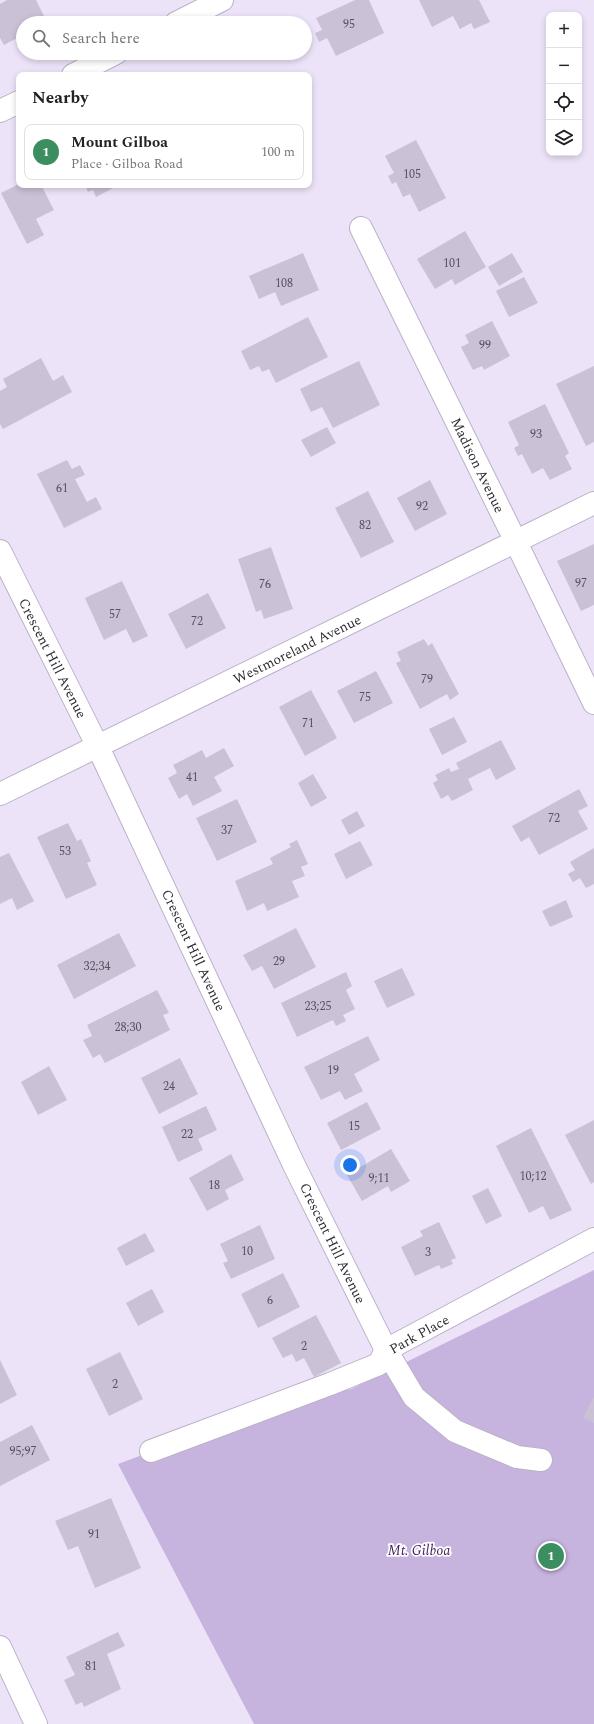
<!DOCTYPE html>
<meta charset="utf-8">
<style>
:root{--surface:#fff;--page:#f2f2f2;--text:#222;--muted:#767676;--line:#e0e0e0;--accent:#3c8d5f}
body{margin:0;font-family:Spectral,serif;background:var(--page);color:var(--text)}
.controls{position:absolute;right:12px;top:12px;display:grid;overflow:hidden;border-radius:8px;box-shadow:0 2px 6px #0003}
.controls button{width:36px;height:36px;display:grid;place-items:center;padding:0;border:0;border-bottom:1px solid var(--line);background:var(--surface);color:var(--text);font:20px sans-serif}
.you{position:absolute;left:350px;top:1165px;width:14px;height:14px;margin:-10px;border:3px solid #fff;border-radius:50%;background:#1a73e8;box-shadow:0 0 0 6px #1a73e833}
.badge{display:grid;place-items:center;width:26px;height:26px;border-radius:50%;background:var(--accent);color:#fff;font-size:13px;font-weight:700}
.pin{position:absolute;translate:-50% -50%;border:2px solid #fff;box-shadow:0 1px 4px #0006}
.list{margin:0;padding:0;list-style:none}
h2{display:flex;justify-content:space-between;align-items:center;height:52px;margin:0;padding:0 16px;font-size:17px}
h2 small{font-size:13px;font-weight:400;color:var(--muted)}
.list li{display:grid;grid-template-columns:26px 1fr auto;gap:12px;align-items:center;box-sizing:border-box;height:56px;margin:0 8px 8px;padding:0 8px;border:1px solid var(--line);border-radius:8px}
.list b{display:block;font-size:15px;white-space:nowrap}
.list p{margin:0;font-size:13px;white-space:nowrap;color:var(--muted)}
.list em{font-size:13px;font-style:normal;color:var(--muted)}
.icon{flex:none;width:22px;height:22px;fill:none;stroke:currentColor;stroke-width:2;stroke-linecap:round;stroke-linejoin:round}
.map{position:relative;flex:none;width:594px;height:1724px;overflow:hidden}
.search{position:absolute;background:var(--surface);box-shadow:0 2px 6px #0003;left:16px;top:16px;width:296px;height:44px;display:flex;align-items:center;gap:10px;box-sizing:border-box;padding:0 14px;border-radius:22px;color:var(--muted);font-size:15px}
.panel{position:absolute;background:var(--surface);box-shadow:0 2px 6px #0003;left:16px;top:72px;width:296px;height:116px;border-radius:8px}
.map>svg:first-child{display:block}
.green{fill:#c6b3de}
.building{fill:#cbc1d7}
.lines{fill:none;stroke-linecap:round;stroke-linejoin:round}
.minor-casing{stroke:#bbb1c7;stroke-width:24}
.minor{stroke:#fff;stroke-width:22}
.labels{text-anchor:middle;stroke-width:3.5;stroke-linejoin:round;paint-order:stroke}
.number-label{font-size:12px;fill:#57515d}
.street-label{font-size:14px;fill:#302c34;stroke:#fff}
.park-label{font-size:14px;font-style:italic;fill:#452462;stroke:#fff}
</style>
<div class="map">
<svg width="594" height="1724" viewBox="0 0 594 1724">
<rect width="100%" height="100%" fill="#ede3f9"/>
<path class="green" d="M 594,1270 L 594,1724 L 254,1724 L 118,1464 L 283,1403 L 351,1389 Z"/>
<g class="building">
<path d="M 7,0 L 36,0 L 47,22 L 23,23 L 23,35 L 4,45 L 0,38 L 0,4 Z"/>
<path d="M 355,0 L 369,0 L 384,33 L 336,56 L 327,38 L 319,42 L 315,33 L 322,30 L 316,18 Z"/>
<path d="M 419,0 L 479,0 L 490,22 L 474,29 L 471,23 L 460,29 L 453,16 L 432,27 Z"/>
<path d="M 416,140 L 446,198 L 419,212 L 410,194 L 403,197 L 396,182 L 392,184 L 388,176 L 394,173 L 385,156 Z"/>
<path d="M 19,184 L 41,185 L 54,210 L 36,219 L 44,235 L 27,244 L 1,193 Z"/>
<path d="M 85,185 L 119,185 L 96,197 L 93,190 L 88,192 Z"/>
<path d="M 465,231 L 486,267 L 455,285 L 452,279 L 435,289 L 417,259 Z"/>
<path d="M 303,253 L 319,290 L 281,306 L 275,292 L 259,299 L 249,276 Z"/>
<path d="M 512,253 L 523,272 L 499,286 L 488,267 Z"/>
<path d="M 524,277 L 538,303 L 509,317 L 496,291 Z"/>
<path d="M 308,317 L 328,357 L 276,383 L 269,369 L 262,372 L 259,366 L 250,370 L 241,351 Z"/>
<path d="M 492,321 L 510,356 L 484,370 L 482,366 L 473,370 L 461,347 L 469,343 L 465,335 Z"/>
<path d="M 41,358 L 53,381 L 63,375 L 72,392 L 3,429 L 0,424 L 0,391 L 7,387 L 3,379 Z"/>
<path d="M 359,361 L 380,405 L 333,428 L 322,407 L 311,412 L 300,389 Z"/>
<path d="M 594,366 L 594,442 L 586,446 L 556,384 Z"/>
<path d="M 545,404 L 569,453 L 565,456 L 572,469 L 550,480 L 543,468 L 532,474 L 522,454 L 518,456 L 514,448 L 519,445 L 508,422 Z"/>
<path d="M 327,427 L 336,443 L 311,457 L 301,440 Z"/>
<path d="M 67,460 L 72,469 L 80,465 L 85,475 L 75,479 L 87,502 L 96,497 L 102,509 L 64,528 L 37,474 Z"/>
<path d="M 430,480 L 447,514 L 415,531 L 397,498 Z"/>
<path d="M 368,491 L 394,542 L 361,558 L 335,508 Z"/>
<path d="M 594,544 L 594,605 L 581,611 L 557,561 Z"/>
<path d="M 271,547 L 293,609 L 264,619 L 261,610 L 256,612 L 238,559 Z"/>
<path d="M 122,581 L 148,636 L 133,643 L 126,629 L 104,640 L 85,598 Z"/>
<path d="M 208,593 L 226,628 L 186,649 L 168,614 Z"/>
<path d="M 424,639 L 428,646 L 432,643 L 459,694 L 450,700 L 447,694 L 420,709 L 396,663 L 401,661 L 397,652 Z"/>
<path d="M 376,671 L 393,703 L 354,723 L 337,691 Z"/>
<path d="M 311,690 L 337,738 L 305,756 L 279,707 Z"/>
<path d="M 454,717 L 467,742 L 442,755 L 429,729 Z"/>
<path d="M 501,740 L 516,769 L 496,780 L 490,768 L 468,779 L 473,790 L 452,801 L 448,795 L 441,799 L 433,783 L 438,780 L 435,775 L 449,768 L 451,772 L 459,769 L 456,763 Z"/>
<path d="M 224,748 L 234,766 L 214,777 L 222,791 L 193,806 L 187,794 L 179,799 L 168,778 L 177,773 L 173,765 L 202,750 L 206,758 Z"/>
<path d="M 313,774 L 327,798 L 311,807 L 298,783 Z"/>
<path d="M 579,789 L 588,806 L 578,811 L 588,829 L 539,855 L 529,837 L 521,842 L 512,826 Z"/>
<path d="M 237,799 L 257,842 L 217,861 L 196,818 Z"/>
<path d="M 357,811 L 365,826 L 349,835 L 341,820 Z"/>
<path d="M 68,823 L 77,841 L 81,839 L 91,861 L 87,863 L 97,885 L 66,899 L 37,837 Z"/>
<path d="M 297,840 L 308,864 L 301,867 L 305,876 L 292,881 L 299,897 L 267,911 L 264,903 L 247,911 L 235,881 L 273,864 L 270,858 L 291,847 L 289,844 Z"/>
<path d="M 360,841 L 373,865 L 346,879 L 334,854 Z"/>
<path d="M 594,848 L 594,884 L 586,888 L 580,878 L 573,882 L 568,874 L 575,870 L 570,862 Z"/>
<path d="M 9,853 L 34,901 L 17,910 L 12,898 L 0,904 L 0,857 Z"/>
<path d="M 566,900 L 573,917 L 550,927 L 542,911 Z"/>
<path d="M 296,928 L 316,967 L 274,989 L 262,966 L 252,971 L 243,955 Z"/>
<path d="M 119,933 L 136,966 L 74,999 L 57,965 Z"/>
<path d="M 402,968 L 415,995 L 387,1008 L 374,981 Z"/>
<path d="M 346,972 L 352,986 L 346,990 L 355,1009 L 343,1015 L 346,1021 L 336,1026 L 333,1020 L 297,1037 L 281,1003 Z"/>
<path d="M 157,990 L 169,1013 L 163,1015 L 170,1030 L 105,1063 L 100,1054 L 93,1058 L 83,1040 L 92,1036 L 87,1025 Z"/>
<path d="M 368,1036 L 380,1060 L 354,1074 L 363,1091 L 345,1100 L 340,1091 L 321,1100 L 304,1067 Z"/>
<path d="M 180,1058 L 198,1094 L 159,1114 L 141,1078 Z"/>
<path d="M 49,1066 L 67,1100 L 38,1115 L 21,1082 Z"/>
<path d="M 367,1102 L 381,1129 L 341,1150 L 327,1123 Z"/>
<path d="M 206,1106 L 217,1130 L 198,1139 L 203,1150 L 178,1162 L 162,1127 Z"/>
<path d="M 594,1120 L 594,1182 L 591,1184 L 565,1135 Z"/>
<path d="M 531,1128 L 572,1210 L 550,1220 L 543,1206 L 529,1213 L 496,1146 Z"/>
<path d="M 391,1149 L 410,1181 L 391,1192 L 388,1186 L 362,1201 L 347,1175 Z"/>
<path d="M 231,1154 L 244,1180 L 225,1190 L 229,1199 L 207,1211 L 189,1178 Z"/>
<path d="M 488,1188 L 502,1216 L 486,1224 L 472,1196 Z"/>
<path d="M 439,1222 L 456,1258 L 451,1260 L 453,1264 L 441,1269 L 439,1265 L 415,1276 L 401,1247 L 423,1236 L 420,1231 Z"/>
<path d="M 260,1225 L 275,1259 L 231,1279 L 223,1263 L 228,1261 L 220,1244 Z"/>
<path d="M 145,1233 L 155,1251 L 126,1266 L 117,1248 Z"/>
<path d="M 283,1273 L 300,1307 L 258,1328 L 241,1294 Z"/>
<path d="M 152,1289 L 164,1312 L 138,1326 L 126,1303 Z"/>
<path d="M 316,1315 L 341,1363 L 314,1377 L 304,1358 L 296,1362 L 292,1354 L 283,1358 L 272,1338 Z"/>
<path d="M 120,1352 L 143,1399 L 109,1416 L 86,1369 Z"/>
<path d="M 0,1360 L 17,1395 L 0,1404 Z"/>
<path d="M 594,1397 L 594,1423 L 583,1418 Z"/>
<path d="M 32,1425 L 50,1460 L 0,1486 L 0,1442 Z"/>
<path d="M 111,1498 L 141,1568 L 95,1588 L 78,1546 L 68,1550 L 55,1521 Z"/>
<path d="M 118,1632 L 125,1646 L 107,1654 L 121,1689 L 84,1707 L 82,1702 L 76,1705 L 64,1680 L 75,1675 L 66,1657 Z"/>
</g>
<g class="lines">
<defs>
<g id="minor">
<path d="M 176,23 L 222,0"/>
<path d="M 73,75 L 116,53"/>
<path d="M 0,111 L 19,102"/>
<path d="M 361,228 L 516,542 L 594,703"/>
<path d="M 0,551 L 98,747 L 294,1165 L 386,1350 L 414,1397 L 455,1431 L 517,1457 L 541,1460"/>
<path d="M 0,794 L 594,503"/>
<path d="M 151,1451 L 330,1384 L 379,1364 L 386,1350 L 594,1239"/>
<path d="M 0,1647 L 36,1724"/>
</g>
</defs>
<use href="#minor" class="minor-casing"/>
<use href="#minor" class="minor"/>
</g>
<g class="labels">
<g class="number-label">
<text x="349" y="28">95</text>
<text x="412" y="178">105</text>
<text x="452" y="267">101</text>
<text x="284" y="287">108</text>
<text x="485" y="349">99</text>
<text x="536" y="438">93</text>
<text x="62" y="492">61</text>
<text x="422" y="510">92</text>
<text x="365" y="529">82</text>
<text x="581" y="587">97</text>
<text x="265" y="588">76</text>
<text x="115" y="618">57</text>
<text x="197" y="625">72</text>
<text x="427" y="683">79</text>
<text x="365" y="701">75</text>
<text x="308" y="727">71</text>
<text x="192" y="781">41</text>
<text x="554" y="822">72</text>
<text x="227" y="834">37</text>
<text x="65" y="855">53</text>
<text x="279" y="965">29</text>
<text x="97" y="970">32;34</text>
<text x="318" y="1010">23;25</text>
<text x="128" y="1031">28;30</text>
<text x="333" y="1074">19</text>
<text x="169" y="1090">24</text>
<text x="354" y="1130">15</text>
<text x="187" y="1138">22</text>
<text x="533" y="1180">10;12</text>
<text x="379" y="1182">9;11</text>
<text x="214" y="1189">18</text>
<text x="247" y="1255">10</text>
<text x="428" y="1256">3</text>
<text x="270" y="1304">6</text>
<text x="304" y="1350">2</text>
<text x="115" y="1388">2</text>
<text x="23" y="1455">95;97</text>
<text x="94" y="1538">91</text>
<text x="91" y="1670">81</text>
</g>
<g class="street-label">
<text transform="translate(478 465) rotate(64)" y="5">Madison Avenue</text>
<text transform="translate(297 649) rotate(-26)" y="5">Westmoreland Avenue</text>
<text transform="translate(53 658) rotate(63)" y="5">Crescent Hill Avenue</text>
<text transform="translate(194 950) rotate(65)" y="5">Crescent Hill Avenue</text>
<text transform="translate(333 1243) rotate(64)" y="5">Crescent Hill Avenue</text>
<text transform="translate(419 1334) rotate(-29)" y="5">Park Place</text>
</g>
<g class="park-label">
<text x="419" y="1555">Mt. Gilboa</text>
</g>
</g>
</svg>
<div class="controls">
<button>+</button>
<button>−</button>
<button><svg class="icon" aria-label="locate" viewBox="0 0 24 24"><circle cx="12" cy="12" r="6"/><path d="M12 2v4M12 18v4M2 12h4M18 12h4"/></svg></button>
<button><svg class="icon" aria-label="layers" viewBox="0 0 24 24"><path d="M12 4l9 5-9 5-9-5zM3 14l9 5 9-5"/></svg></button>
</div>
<div class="you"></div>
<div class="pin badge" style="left:551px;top:1556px">1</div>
<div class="search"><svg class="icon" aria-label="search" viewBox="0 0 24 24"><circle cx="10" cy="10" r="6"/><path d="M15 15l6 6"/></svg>Search here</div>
<section class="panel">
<h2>Nearby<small></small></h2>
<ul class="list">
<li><span class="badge">1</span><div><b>Mount Gilboa</b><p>Place · Gilboa Road</p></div><em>100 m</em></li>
</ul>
</section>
</div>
